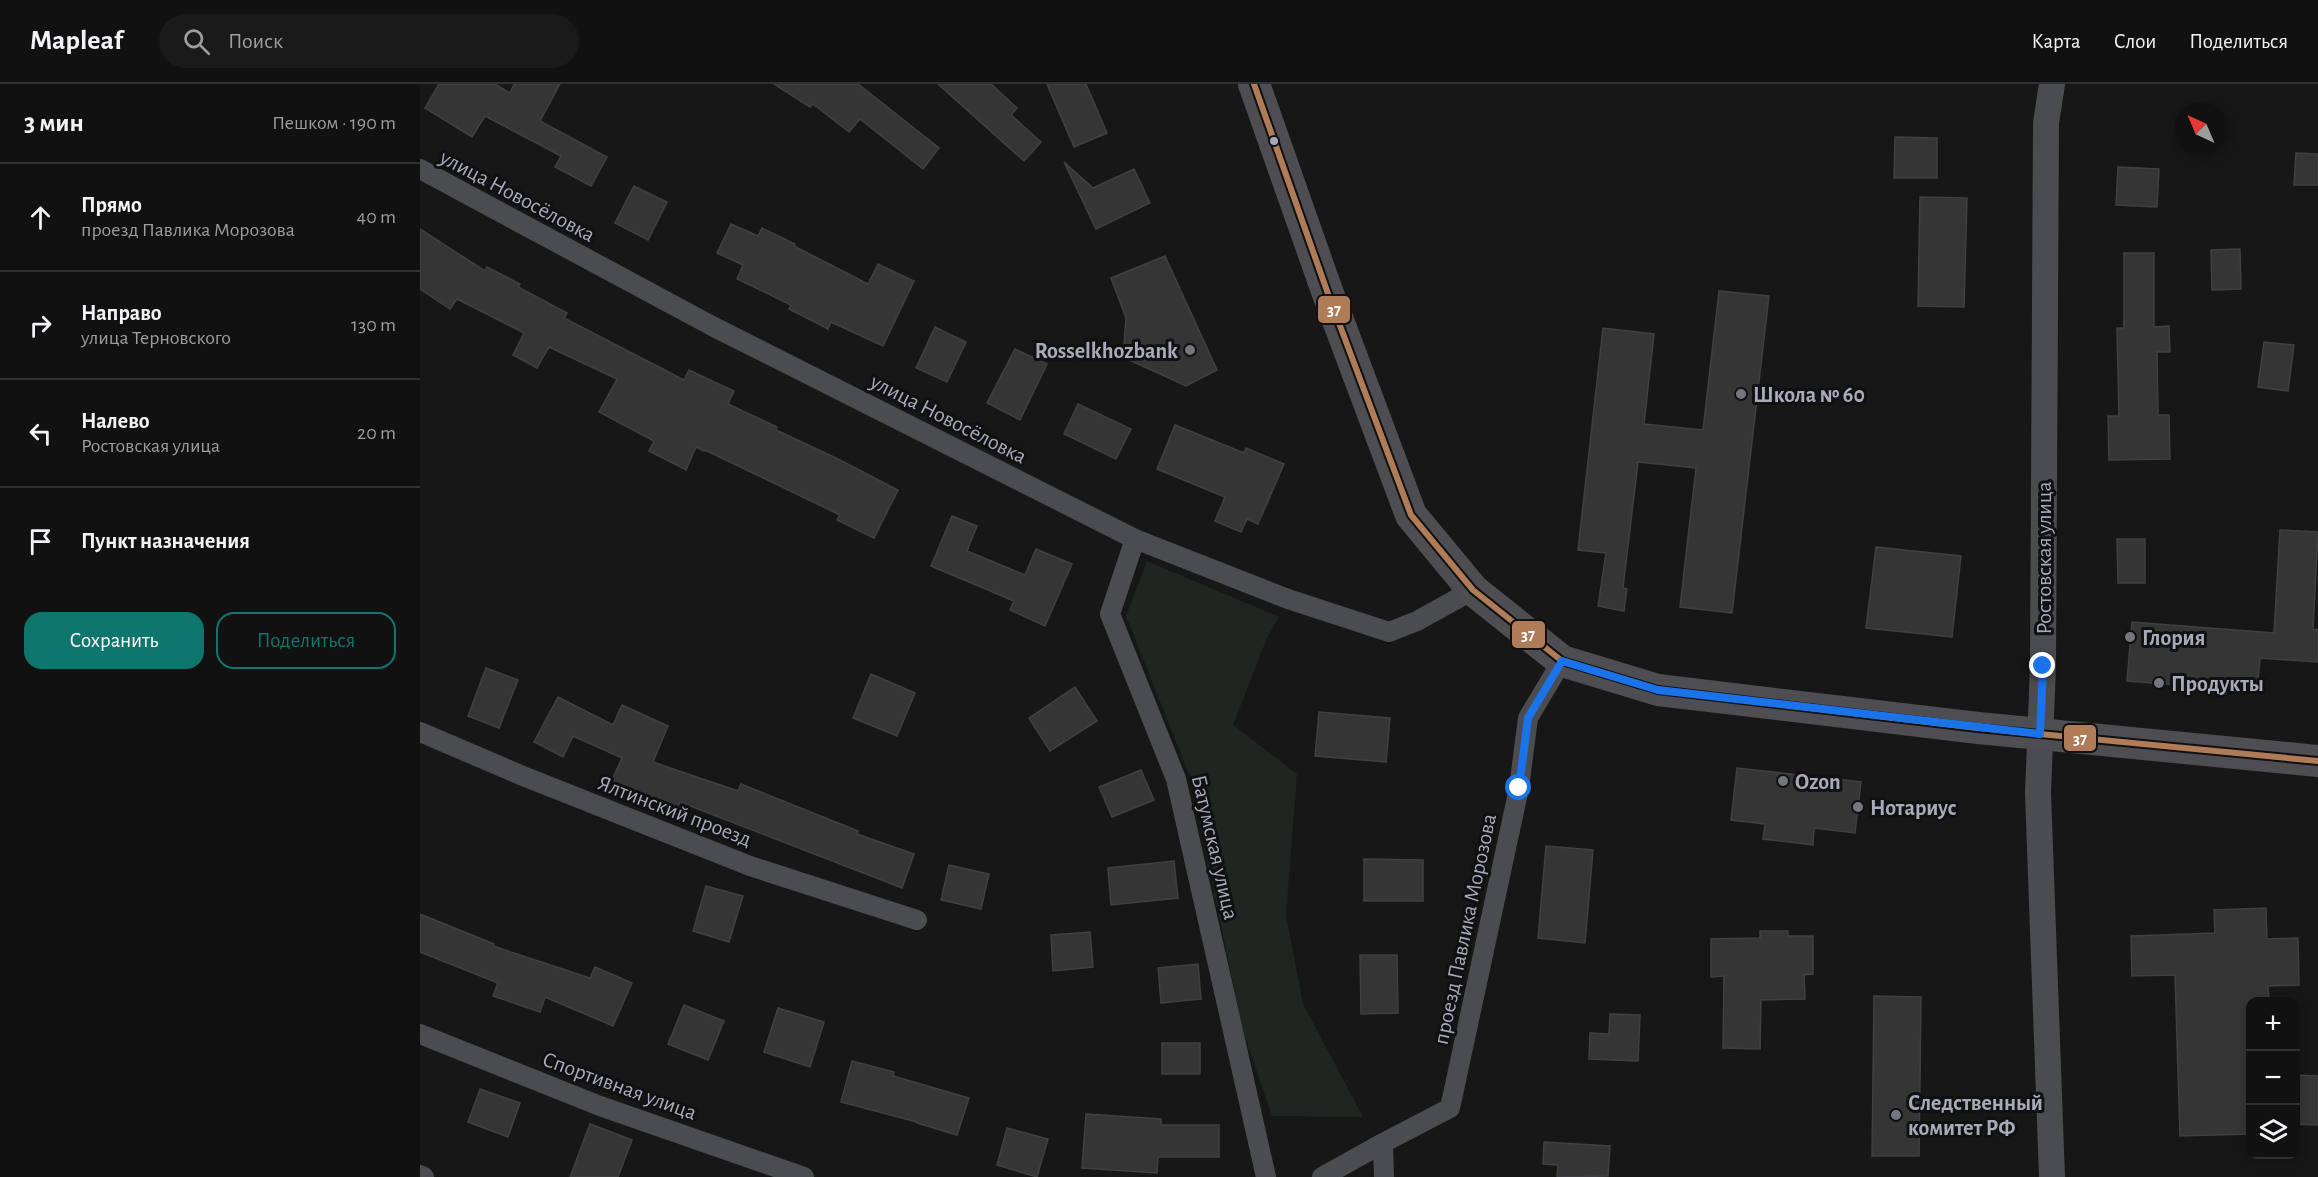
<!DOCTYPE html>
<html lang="ru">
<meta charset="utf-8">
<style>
:root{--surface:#111;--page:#1a1a1a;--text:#f1f3f6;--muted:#9c9d9f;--line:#303131;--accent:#0f766e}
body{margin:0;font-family:"Alegreya Sans",sans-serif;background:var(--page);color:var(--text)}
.controls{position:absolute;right:18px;bottom:18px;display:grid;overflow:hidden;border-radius:12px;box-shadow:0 3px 9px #0003}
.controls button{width:54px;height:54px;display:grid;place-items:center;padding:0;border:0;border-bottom:2px solid var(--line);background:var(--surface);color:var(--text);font:30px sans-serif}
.compass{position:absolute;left:1754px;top:18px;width:54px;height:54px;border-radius:50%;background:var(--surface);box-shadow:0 3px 9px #0003;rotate:316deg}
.stop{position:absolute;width:18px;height:18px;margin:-14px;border:4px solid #1a73e8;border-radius:50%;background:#fff}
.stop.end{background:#1a73e8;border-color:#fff;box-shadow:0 2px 6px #0008}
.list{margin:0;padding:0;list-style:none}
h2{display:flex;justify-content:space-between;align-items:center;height:78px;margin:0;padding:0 24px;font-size:26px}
h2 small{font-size:20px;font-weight:400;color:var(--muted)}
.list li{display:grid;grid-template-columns:39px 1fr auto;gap:18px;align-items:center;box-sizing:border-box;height:108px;padding:0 24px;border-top:2px solid var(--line)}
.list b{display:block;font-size:22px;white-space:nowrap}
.list p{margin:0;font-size:20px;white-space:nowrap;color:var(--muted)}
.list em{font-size:20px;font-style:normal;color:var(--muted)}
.actions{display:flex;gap:12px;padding:18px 24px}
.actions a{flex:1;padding:14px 0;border:2px solid var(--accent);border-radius:18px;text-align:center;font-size:21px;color:var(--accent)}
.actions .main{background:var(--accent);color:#fff}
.icon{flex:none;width:33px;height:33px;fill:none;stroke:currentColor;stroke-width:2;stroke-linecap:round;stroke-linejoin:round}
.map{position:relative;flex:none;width:1898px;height:1093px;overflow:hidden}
header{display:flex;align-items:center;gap:36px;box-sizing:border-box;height:84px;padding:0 30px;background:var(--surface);border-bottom:2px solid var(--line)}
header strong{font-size:28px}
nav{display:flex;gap:33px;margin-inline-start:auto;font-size:21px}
.search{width:420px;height:54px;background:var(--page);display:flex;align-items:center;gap:15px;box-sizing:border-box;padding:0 21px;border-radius:33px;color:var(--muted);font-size:22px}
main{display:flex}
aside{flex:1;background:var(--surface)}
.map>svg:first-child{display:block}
.green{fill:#1f2621}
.building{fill:#353536;stroke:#3f4043;stroke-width:1.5}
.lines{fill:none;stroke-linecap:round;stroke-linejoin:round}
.minor{stroke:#4b4c50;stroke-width:20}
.tertiary{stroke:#4b4c50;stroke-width:26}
.primary{stroke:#4d4d52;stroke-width:32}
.bus-1-casing{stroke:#111113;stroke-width:10}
.bus-1{stroke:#b07c57;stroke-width:6}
.route{stroke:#1a73e8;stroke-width:8}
.bus-dot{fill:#a7aab8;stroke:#111113;stroke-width:2}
.poi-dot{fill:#757780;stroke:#111113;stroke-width:2}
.labels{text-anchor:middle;stroke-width:6;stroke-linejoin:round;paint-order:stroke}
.street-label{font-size:22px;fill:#a7aab8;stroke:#111113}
.poi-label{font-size:22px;font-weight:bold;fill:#a7aab8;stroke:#111113;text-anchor:start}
.line-badge{stroke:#111113;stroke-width:2}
.badge-label{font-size:16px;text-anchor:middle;font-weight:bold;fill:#fff}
</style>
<header>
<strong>Mapleaf</strong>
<div class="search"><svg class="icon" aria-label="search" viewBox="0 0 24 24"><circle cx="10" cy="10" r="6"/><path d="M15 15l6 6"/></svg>Поиск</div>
<nav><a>Карта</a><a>Слои</a><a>Поделиться</a></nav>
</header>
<main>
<aside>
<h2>3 мин<small>Пешком · 190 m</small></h2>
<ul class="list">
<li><svg class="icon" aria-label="ahead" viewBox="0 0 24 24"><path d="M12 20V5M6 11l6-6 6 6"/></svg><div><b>Прямо</b><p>проезд Павлика Морозова</p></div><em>40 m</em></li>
<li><svg class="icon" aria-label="right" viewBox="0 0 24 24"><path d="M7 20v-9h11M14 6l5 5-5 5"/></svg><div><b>Направо</b><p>улица Терновского</p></div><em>130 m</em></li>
<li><svg class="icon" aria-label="left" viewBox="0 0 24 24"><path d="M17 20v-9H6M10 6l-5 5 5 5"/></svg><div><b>Налево</b><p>Ростовская улица</p></div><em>20 m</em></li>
<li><svg class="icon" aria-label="arrive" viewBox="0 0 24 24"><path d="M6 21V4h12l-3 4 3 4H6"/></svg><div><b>Пункт назначения</b></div></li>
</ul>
<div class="actions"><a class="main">Сохранить</a><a>Поделиться</a></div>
</aside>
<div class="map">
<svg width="1898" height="1093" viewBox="0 0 1898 1093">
<rect width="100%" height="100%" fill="#171717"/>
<path class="green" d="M 727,477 L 859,533 L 847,554 L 813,641 L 877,690 L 866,831 L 883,920 L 943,1033 L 852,1032 L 823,947 L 770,693 L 706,532 Z"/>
<g class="building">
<path d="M 19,0 L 75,0 L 90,9 L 94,0 L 140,0 L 120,37 L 187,73 L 171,102 L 135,83 L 141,72 L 65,32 L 52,53 L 5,24 Z"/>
<path d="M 354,0 L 438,0 L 519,64 L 503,85 L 440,35 L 429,48 L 393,20 L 390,23 Z"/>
<path d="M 518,0 L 571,0 L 597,24 L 591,31 L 621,58 L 604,77 Z"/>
<path d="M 627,0 L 666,0 L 687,49 L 654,63 Z"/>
<path d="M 1475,53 L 1517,54 L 1517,94 L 1474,94 Z"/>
<path d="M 1876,69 L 1898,70 L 1898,101 L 1874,101 Z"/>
<path d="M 644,78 L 673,104 L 714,85 L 730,119 L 676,145 Z"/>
<path d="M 1698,83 L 1739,85 L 1737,123 L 1696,121 Z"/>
<path d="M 214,102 L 247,118 L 228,156 L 195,139 Z"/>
<path d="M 1500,113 L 1547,114 L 1544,223 L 1498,222 Z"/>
<path d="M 311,140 L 338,152 L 342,144 L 375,160 L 374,162 L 448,200 L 458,180 L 494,197 L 463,262 L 411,238 L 408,245 L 369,225 L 371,221 L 317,195 L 323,181 L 297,169 Z"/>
<path d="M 0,145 L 65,187 L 67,183 L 100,200 L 98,203 L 147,229 L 144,234 L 264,296 L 269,286 L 314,307 L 308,320 L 357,343 L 356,346 L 416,374 L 478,406 L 454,454 L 417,436 L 420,431 L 285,366 L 284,367 L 276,363 L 266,386 L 229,367 L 234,357 L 179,328 L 197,295 L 129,263 L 117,284 L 93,271 L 104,249 L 37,215 L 30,225 L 0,205 Z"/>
<path d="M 1820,165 L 1821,205 L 1792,206 L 1791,166 Z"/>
<path d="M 1704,169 L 1734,169 L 1734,243 L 1749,242 L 1750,268 L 1737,268 L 1738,331 L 1749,331 L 1750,375 L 1689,376 L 1688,332 L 1699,332 L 1697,244 L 1704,244 Z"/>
<path d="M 745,172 L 797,286 L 766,302 L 703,273 L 706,234 L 691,194 Z"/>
<path d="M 1299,207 L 1349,212 L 1312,529 L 1260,523 L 1276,384 L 1218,378 L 1203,504 L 1207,505 L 1204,527 L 1178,522 L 1186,469 L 1158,466 L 1183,244 L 1234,250 L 1224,340 L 1283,346 Z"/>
<path d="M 515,243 L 546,258 L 527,298 L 496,284 Z"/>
<path d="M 1844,258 L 1874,261 L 1868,307 L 1838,303 Z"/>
<path d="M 595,265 L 627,280 L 600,336 L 567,319 Z"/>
<path d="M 658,320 L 711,345 L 696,375 L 644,350 Z"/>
<path d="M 755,341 L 824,369 L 826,364 L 864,380 L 838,440 L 827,435 L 821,448 L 795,437 L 805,413 L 737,385 Z"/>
<path d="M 532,432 L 557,442 L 547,467 L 605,491 L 616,465 L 652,480 L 625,542 L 590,526 L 594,517 L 511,482 Z"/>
<path d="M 1860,446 L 1898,448 L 1893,545 L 1898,546 L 1898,578 L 1840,574 L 1837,607 L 1707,597 L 1712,538 L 1854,549 Z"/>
<path d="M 1697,455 L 1725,455 L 1725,499 L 1698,499 Z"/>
<path d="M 1456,463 L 1541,472 L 1532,553 L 1446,544 Z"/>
<path d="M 66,584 L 98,596 L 79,644 L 48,632 Z"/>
<path d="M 451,590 L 495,609 L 477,652 L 433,634 Z"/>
<path d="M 655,603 L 677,637 L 630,667 L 609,634 Z"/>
<path d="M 138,613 L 193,641 L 202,621 L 248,642 L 233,678 L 318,707 L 321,700 L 438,747 L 437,750 L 494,770 L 482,804 L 260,718 L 257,725 L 192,696 L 202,674 L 153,652 L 143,673 L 114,658 Z"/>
<path d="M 899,628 L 970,634 L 966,678 L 895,672 Z"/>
<path d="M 1317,684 L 1441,698 L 1435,749 L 1394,744 L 1393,761 L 1343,755 L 1345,740 L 1311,736 Z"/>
<path d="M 721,686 L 734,716 L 692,733 L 679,703 Z"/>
<path d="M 1126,762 L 1173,766 L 1165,859 L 1118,854 Z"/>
<path d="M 944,775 L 1003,776 L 1003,817 L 944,817 Z"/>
<path d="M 754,777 L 758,814 L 691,821 L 688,784 Z"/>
<path d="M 529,781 L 569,790 L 561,825 L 521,816 Z"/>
<path d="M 286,802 L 323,812 L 309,858 L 273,847 Z"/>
<path d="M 1846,824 L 1847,855 L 1878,854 L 1879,901 L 1848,902 L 1849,918 L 1830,918 L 1830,1050 L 1760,1052 L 1755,891 L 1712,892 L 1711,852 L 1795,849 L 1794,826 Z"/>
<path d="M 0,830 L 74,860 L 73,862 L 170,894 L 175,883 L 212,899 L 193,942 L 125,913 L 120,928 L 73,912 L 78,899 L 0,868 Z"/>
<path d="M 1340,847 L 1368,847 L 1368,852 L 1393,852 L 1393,890 L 1384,891 L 1385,915 L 1341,916 L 1340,965 L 1303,964 L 1304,892 L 1291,893 L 1291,855 L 1340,854 Z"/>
<path d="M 670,848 L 673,883 L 633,887 L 631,851 Z"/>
<path d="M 940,871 L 977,871 L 978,929 L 941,930 Z"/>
<path d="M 778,880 L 781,915 L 741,919 L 738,884 Z"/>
<path d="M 1454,912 L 1501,913 L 1499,1072 L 1452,1072 Z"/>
<path d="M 264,921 L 304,937 L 288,976 L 248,960 Z"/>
<path d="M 358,924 L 404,938 L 390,983 L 344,968 Z"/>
<path d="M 1190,930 L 1220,931 L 1218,977 L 1169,975 L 1170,949 L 1189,950 Z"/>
<rect x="742" y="959" width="38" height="31"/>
<path d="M 432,977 L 474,988 L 473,992 L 549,1014 L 537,1051 L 497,1039 L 497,1038 L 421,1018 Z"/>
<path d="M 1875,991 L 1898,992 L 1898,1041 L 1875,1040 Z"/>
<path d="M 60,1005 L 100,1019 L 88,1053 L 48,1038 Z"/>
<path d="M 666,1030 L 741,1035 L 741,1041 L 799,1041 L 799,1073 L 738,1073 L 737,1089 L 662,1084 Z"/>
<path d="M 170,1040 L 212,1056 L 198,1093 L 150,1093 Z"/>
<path d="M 587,1044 L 628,1055 L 617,1093 L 577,1081 Z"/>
<path d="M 1124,1058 L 1190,1062 L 1188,1092 L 1137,1093 L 1138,1081 L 1123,1080 Z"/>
</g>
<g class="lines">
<g class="minor">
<path d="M 0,85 L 294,243 L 715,455 L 868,515 L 969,548 L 997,537 L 1053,506"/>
<path d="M 715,455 L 690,530 L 756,695 L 846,1093"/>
<path d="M 0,648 L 103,692 L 330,782 L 497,836"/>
<path d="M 0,950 L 180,1022 L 384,1093"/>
<path d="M 0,1091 L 4,1093"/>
<path d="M 902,1093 L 963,1059"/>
<path d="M 964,1093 L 963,1059 L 1030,1024 L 1099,704 L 1108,634 L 1142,577"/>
</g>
<path class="tertiary" d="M 1632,0 L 1626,39 L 1623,582 L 1618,709 L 1632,1093"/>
<path class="primary" d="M 834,0 L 907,207 L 991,431 L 1053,506 L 1142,577 L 1238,606 L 1558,644 L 1898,677"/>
<defs>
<path id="bus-1" d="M 834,0 L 907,207 L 991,431 L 1053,506 L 1142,577 L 1238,606 L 1558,644 L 1898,677"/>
</defs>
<use href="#bus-1" class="bus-1-casing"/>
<use href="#bus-1" class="bus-1"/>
</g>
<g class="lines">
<path class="route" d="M 1099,704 L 1108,634 L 1142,577 L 1238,606 L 1620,650 L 1623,582"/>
</g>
<circle class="bus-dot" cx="854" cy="57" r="5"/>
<g class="poi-dot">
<circle cx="770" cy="266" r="6"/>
<circle cx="1321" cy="310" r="6"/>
<circle cx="1710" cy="553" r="6"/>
<circle cx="1739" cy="599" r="6"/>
<circle cx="1363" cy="697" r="6"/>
<circle cx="1438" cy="723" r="6"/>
<circle cx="1476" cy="1031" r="6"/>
</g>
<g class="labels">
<g class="street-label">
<text transform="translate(98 111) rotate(28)" y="8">улица Новосёловка</text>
<text transform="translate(529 334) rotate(27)" y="8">улица Новосёловка</text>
<text transform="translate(1623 474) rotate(-90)" y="8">Ростовская улица</text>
<text transform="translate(255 726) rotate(21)" y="8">Ялтинский проезд</text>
<text transform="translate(796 763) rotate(77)" y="8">Батумская улица</text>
<text transform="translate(1044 845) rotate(-78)" y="8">проезд Павлика Морозова</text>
<text transform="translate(200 1001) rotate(20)" y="8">Спортивная улица</text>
</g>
<g class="poi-label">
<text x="758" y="274" text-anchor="end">Rosselkhozbank</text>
<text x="1333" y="318">Школа № 60</text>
<text x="1722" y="561">Глория</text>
<text x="1751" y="607">Продукты</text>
<text x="1375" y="705">Ozon</text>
<text x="1450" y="731">Нотариус</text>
<text x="1488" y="1026">Следственный<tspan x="1488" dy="25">комитет РФ</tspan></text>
</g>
</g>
<g class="line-badge">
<rect x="897" y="211" width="34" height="29" rx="6" fill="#b07c57"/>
<rect x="1091" y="536" width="35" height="29" rx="6" fill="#b07c57"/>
<rect x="1643" y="640" width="34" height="28" rx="6" fill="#b07c57"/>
</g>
<g class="badge-label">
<text x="914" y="231">37</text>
<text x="1108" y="556">37</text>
<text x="1660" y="660">37</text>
</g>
</svg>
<div class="controls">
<button>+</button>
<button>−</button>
<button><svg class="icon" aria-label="layers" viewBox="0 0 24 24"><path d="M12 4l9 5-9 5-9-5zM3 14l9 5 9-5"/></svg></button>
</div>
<svg class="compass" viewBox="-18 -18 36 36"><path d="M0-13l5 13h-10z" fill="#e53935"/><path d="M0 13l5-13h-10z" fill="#9c9d9f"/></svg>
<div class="stop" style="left:1099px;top:704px"></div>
<div class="stop end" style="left:1623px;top:582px"></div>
</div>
</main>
